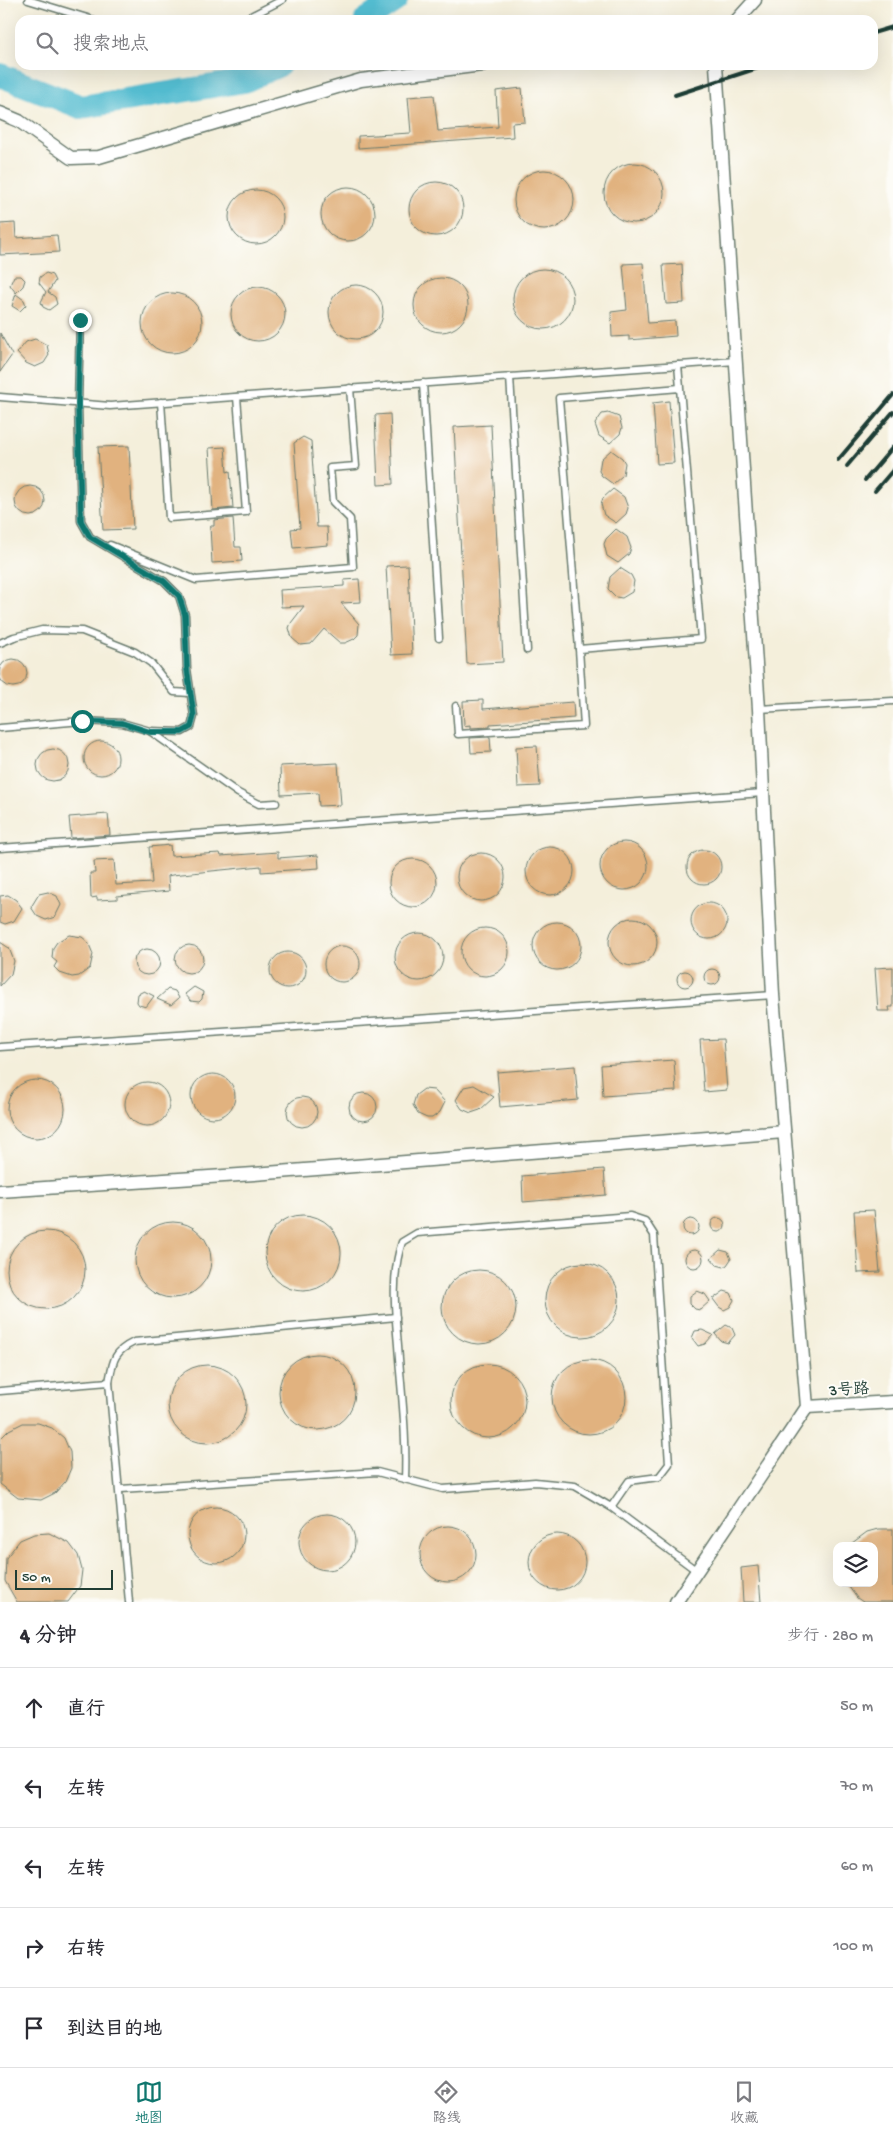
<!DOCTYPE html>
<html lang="zh">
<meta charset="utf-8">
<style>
:root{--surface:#fff;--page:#f7f7f7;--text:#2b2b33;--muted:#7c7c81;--line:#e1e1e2;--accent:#0f766e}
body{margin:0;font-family:"Gochi Hand","LXGW WenKai TC",sans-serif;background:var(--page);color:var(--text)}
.controls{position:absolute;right:15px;bottom:15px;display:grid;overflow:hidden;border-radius:10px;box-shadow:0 5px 20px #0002}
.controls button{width:45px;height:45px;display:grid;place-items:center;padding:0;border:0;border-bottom:1px solid var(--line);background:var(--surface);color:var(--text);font:25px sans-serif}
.scale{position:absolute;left:15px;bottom:12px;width:98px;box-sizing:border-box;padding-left:5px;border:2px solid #1f3d34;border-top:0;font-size:14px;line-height:18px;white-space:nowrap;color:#1f3d34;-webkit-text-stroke:4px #fdfcf7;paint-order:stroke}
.stop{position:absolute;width:15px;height:15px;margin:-11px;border:4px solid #0f766e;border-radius:50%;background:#fff}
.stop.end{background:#0f766e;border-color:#fff;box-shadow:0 1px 5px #0008}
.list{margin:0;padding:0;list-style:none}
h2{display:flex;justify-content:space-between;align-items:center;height:65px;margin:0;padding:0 20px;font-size:21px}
h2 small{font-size:16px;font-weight:400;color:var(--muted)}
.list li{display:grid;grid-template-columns:32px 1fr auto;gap:15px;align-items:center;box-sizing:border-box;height:80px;padding:0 20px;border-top:1px solid var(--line)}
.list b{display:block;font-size:19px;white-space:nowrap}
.list em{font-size:16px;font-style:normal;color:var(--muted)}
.icon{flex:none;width:28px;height:28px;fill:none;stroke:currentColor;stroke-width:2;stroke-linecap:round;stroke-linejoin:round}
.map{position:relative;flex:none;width:893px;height:1602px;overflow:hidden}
.search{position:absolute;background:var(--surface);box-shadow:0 5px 20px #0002;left:15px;right:15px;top:15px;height:55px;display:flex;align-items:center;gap:12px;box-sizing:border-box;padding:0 18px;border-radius:15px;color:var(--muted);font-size:19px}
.sheet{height:465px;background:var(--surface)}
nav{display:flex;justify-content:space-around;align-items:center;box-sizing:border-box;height:70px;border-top:1px solid var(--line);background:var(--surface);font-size:14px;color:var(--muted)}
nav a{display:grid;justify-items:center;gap:2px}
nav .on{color:var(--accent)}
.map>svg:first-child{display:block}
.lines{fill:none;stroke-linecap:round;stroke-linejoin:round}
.river{stroke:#53bcd0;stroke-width:24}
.building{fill:#e1b27f}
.lane-casing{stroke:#6a7b6e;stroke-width:9}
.street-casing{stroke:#6a7b6e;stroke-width:15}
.lane{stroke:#fff;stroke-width:6}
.street{stroke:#fff;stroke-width:12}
.rail{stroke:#1f3d34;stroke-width:4}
.route{stroke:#0f766e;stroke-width:6}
.labels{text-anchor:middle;stroke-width:4;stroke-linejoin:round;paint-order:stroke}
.street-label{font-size:16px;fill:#1f3d34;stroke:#fdfcf7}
</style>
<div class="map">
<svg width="893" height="1602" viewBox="0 0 893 1602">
<rect width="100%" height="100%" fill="#fdfcf7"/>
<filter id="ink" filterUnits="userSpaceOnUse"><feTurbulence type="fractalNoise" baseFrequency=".02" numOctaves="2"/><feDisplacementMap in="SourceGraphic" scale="10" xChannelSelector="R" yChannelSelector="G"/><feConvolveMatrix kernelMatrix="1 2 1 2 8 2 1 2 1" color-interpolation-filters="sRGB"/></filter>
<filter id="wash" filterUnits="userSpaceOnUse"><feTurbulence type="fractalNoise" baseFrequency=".0096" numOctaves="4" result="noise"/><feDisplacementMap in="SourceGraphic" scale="20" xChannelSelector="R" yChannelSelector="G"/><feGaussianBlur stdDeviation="1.12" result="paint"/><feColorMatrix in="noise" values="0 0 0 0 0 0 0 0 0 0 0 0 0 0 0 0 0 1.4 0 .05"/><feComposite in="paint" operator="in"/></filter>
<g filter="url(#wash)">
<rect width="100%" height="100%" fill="#f4efdb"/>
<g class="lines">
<g class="river">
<path d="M 366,20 L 396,0"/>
<path d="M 0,75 L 81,107 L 244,81 L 279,65"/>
</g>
</g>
<g id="blocks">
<g class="building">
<path d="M 522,88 L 525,122 L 512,123 L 513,137 L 358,148 L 358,136 L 411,133 L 408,97 L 434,95 L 438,131 L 498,127 L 496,91 Z"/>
<circle cx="634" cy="193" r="30"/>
<circle cx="544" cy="200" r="30"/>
<circle cx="436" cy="209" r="27"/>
<circle cx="348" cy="214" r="27"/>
<circle cx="256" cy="217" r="27"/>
<path d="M 15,223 L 16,238 L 57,235 L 59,252 L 0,255 L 0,224 Z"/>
<path d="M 643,263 L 648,323 L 675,321 L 676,336 L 629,340 L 629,336 L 612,337 L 611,312 L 627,310 L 623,264 Z"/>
<path d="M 682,264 L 684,303 L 666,304 L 663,265 Z"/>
<circle cx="543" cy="299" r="30"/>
<path d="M 46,273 L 52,275 L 55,281 L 48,292 L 55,297 L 57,304 L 49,310 L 43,307 L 41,302 L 46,292 L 39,283 L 40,277 Z"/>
<path d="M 14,276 L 21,276 L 25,280 L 23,286 L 16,293 L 10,285 Z"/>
<circle cx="441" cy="305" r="27"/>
<circle cx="356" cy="312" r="27"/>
<circle cx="258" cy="314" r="27"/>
<circle cx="172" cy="323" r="30"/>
<path d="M 16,294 L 24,300 L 26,305 L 20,311 L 12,306 Z"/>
<path d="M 0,333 L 12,355 L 0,372 Z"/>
<path d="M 35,339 L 47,345 L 49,355 L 44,363 L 35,367 L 26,363 L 17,353 L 26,342 Z"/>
<path d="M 669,401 L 674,463 L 657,464 L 653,403 Z"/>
<path d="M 608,413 L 619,417 L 622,428 L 620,434 L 610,443 L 599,436 L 595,424 L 602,414 Z"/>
<path d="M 390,414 L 393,484 L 378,485 L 375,415 Z"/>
<path d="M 491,425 L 503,662 L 467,664 L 454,427 Z"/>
<path d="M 303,437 L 311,441 L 317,527 L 327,527 L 328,545 L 293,548 L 291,529 L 300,528 L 294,443 Z"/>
<path d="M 129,446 L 133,529 L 103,530 L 98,447 Z"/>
<path d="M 225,447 L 227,472 L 230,471 L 233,508 L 213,510 L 209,448 Z"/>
<path d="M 611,450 L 622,458 L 625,463 L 623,475 L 613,484 L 602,476 L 599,471 L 601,459 Z"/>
<circle cx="30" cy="501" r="15"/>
<path d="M 613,489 L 624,497 L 628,508 L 626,514 L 616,523 L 604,515 L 601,504 L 603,498 Z"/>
<path d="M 233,518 L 235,547 L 241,547 L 242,561 L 212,563 L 210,526 L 214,526 L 214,520 Z"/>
<path d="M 616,529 L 627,537 L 631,548 L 629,554 L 618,563 L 607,556 L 604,544 L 606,539 Z"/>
<path d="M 408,565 L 412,654 L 391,655 L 386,566 Z"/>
<path d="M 620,568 L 631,575 L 634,581 L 632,592 L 622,598 L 616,597 L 608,589 L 610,577 Z"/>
<path d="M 359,579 L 361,602 L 341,603 L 359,624 L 358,635 L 354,639 L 345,643 L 340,643 L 324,629 L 311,644 L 300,645 L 292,638 L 289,628 L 291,623 L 304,606 L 281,607 L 280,590 L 344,586 L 344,580 Z"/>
<circle cx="13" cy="673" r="14"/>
<path d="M 483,700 L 483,709 L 573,702 L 574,718 L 490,724 L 490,727 L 470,728 L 470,725 L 464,726 L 463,701 Z"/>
<path d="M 490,737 L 491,752 L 471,753 L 470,738 Z"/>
<circle cx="101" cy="758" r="17"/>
<path d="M 537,746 L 540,786 L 518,787 L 516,747 Z"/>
<circle cx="53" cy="765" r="16"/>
<path d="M 338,763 L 341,805 L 319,806 L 318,793 L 281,795 L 280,766 Z"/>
<path d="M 108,814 L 110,835 L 71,838 L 69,817 Z"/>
<circle cx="624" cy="866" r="24"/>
<path d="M 170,845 L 171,856 L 220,853 L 221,856 L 278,852 L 278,858 L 318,855 L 319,868 L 261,872 L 261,866 L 172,875 L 168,876 L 169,891 L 117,896 L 117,899 L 97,900 L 97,897 L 91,898 L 90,873 L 95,873 L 94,861 L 114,860 L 116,885 L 152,883 L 149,847 Z"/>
<circle cx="550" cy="871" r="24"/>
<circle cx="704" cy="867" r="17"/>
<circle cx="481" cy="877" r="24"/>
<circle cx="413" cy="883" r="24"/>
<path d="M 48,892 L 57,896 L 61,905 L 55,917 L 46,920 L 37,916 L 31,907 L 39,894 Z"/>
<path d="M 8,895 L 16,900 L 22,908 L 14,921 L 5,924 L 0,922 L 0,896 Z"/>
<circle cx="709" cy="921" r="18"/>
<circle cx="633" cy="942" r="24"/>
<circle cx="557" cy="946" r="24"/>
<circle cx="485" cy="952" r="24"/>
<circle cx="419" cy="957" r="24"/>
<path d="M 69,935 L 82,937 L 88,942 L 93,954 L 90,968 L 79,976 L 72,977 L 60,973 L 54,967 L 57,962 L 52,958 L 53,948 L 57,942 Z"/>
<path d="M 0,942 L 9,948 L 14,961 L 11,974 L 0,986 Z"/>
<circle cx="189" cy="959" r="14"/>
<circle cx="342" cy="964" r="18"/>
<circle cx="147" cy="962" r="13"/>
<circle cx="288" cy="970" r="18"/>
<path d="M 893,967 L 893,1007 L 889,1007 L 890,1011 L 878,1011 L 875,968 Z"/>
<circle cx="712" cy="977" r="8"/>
<circle cx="685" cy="979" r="8"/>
<path d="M 194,987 L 203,992 L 202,999 L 199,1002 L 191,1001 L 185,994 Z"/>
<path d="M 168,989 L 175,991 L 179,998 L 171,1005 L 157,999 Z"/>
<path d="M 144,991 L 154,996 L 146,1007 L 139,1005 L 137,1002 L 138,994 Z"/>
<path d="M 723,1039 L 727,1090 L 704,1092 L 700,1040 Z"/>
<path d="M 674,1060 L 676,1091 L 603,1096 L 601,1065 Z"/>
<path d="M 575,1066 L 578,1100 L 500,1107 L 497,1072 Z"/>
<circle cx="213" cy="1096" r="22"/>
<circle cx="36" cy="1109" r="29"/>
<circle cx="147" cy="1104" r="22"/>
<path d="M 474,1085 L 494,1097 L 480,1110 L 471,1113 L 462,1109 L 456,1100 L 464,1087 Z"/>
<path d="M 424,1089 L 434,1090 L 445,1102 L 440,1112 L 432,1118 L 427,1118 L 418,1114 L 413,1105 L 416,1095 Z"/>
<circle cx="363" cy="1107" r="14"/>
<circle cx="302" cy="1112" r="15"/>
<path d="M 604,1169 L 606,1195 L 523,1202 L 522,1176 Z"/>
<path d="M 874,1210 L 880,1272 L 858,1273 L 854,1211 Z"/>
<circle cx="303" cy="1253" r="38"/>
<circle cx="718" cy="1225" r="7"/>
<circle cx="691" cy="1227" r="8"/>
<circle cx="173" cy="1260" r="38"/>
<circle cx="46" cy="1270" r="39"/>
<path d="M 720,1250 L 728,1252 L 731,1259 L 727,1265 L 724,1267 L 717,1265 L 711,1258 Z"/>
<circle cx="694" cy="1259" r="9"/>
<circle cx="582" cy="1300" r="37"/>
<circle cx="479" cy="1307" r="37"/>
<path d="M 697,1291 L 705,1294 L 710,1301 L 700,1310 L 695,1309 L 690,1304 L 690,1296 Z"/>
<path d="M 724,1291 L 731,1293 L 734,1300 L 730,1307 L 724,1310 L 719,1307 L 713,1299 Z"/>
<path d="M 726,1325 L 732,1328 L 735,1335 L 728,1343 L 721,1341 L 715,1334 Z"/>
<path d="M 702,1330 L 713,1335 L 705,1344 L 698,1346 L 692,1338 L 695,1331 Z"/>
<circle cx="317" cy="1392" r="38"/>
<circle cx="589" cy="1397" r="37"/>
<circle cx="488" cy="1401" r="37"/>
<circle cx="207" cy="1404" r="39"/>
<path d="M 23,1423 L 38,1423 L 52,1428 L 64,1438 L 70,1452 L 71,1468 L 65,1482 L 55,1493 L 41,1500 L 18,1498 L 0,1484 L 0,1439 L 9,1430 Z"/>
<circle cx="216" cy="1535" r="28"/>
<circle cx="327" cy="1542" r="28"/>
<circle cx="448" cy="1554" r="28"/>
<path d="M 878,1529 L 893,1529 L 893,1602 L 863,1602 L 857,1598 L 846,1583 L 874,1583 L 874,1546 L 848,1546 L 867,1532 Z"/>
<path d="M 49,1533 L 69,1543 L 78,1555 L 82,1570 L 80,1586 L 68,1602 L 17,1602 L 5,1581 L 6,1558 L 20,1540 L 34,1534 Z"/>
<circle cx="557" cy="1562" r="28"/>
<path d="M 758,1566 L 761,1602 L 743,1602 L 741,1568 Z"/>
</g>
</g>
</g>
<g filter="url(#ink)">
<use href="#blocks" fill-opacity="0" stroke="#6a7b6e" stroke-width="1"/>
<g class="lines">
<defs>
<g id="lane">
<path d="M 28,0 L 94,20"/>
<path d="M 233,20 L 249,17 L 282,0"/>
<path d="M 80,320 L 78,404 L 81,521 L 90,537 L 164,581 L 179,596 L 185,615 L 187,669 L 194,716 L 191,727 L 182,732 L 150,731"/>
<path d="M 678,365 L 680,388 L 701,639 L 579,649 L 559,398 L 680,388"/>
<path d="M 510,377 L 527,650"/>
<path d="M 423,383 L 439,638"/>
<path d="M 0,397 L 110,406 L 736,361 L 510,377"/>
<path d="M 161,402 L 169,518 L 246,512 L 237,397"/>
<path d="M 110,545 L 196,580 L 353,567 L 350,519 L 333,502 L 330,468 L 356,466 L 350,388"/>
<path d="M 0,643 L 14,637 L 42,630 L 82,631 L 135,652 L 151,663 L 174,692 L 190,693"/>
<path d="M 456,706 L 458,734 L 584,726 L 579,649"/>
<path d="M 759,709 L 893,701"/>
<path d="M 0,728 L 82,721 L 122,723 L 150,731 L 238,793 L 259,804 L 276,803"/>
<path d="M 0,848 L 763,793"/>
<path d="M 0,1047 L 773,995"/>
<path d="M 0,1391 L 109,1382"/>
<path d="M 405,1479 C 407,1434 401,1390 398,1345 C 395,1311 391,1274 402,1242 L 417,1233 L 630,1216 L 645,1221 L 654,1235 L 669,1464 L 659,1477 L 629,1481 L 611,1507"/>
<path d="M 121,1489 L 377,1472 L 443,1489 L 535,1482 L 575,1486 L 611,1507 L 697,1571"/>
<path d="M 129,1602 L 109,1382 C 113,1361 113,1352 134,1342 L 396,1317"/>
</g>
<g id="street">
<path d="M 737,20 L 755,0"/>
<path d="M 0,113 L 19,121 L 71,158 L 99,157 L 361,80 L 482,65"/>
<path d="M 0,1191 L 254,1174 L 784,1132"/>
<path d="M 807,1407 L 893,1402"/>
<path d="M 676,1602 L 807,1407 L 773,995 L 759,709 L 716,65"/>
</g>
</defs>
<use href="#lane" class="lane-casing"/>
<use href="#street" class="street-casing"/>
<use href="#lane" class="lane"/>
<use href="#street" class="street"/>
<g class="rail">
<path d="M 873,33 L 893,27"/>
<path d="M 675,95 L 767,65"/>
<path d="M 838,460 L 893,395"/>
<path d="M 847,466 L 893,412"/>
<path d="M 865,480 L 893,447"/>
<path d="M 875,491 L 893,470"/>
</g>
</g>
</g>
<g class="lines" filter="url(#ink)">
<path class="route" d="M 80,320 L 78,404 L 81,521 L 90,537 L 164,581 L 179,596 L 185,615 L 187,669 L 194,716 L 191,727 L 182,732 L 150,732 L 122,723 L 82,721"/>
</g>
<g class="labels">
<g class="street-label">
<text transform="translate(849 1388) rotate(-3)" y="6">3号路</text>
</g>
</g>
</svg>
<div class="controls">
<button><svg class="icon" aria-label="layers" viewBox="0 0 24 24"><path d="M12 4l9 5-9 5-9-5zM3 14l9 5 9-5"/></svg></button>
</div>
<div class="scale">50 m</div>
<div class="stop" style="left:82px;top:721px"></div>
<div class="stop end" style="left:80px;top:320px"></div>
<div class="search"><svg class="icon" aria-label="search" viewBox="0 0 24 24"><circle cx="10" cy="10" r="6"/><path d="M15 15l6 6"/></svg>搜索地点</div>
</div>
<section class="sheet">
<h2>4 分钟<small>步行 · 280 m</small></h2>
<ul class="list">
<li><svg class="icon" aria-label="ahead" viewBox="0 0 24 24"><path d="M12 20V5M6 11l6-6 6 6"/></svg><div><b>直行</b></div><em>50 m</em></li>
<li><svg class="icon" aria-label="left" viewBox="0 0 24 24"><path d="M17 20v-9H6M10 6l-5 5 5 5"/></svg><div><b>左转</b></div><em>70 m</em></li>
<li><svg class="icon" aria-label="left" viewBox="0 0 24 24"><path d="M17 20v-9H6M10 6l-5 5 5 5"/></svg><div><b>左转</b></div><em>60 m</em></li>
<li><svg class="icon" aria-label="right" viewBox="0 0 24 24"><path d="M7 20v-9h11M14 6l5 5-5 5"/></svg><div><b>右转</b></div><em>100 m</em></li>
<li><svg class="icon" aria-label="arrive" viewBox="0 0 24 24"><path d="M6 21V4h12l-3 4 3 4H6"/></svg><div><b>到达目的地</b></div></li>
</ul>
</section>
<nav>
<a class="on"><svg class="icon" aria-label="map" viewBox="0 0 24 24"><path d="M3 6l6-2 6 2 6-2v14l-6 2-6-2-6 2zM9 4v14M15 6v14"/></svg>地图</a>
<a><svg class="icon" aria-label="directions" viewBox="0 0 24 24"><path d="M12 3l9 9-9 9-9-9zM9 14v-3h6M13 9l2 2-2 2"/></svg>路线</a>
<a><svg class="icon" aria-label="saved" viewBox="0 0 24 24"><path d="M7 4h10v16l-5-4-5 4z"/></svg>收藏</a>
</nav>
